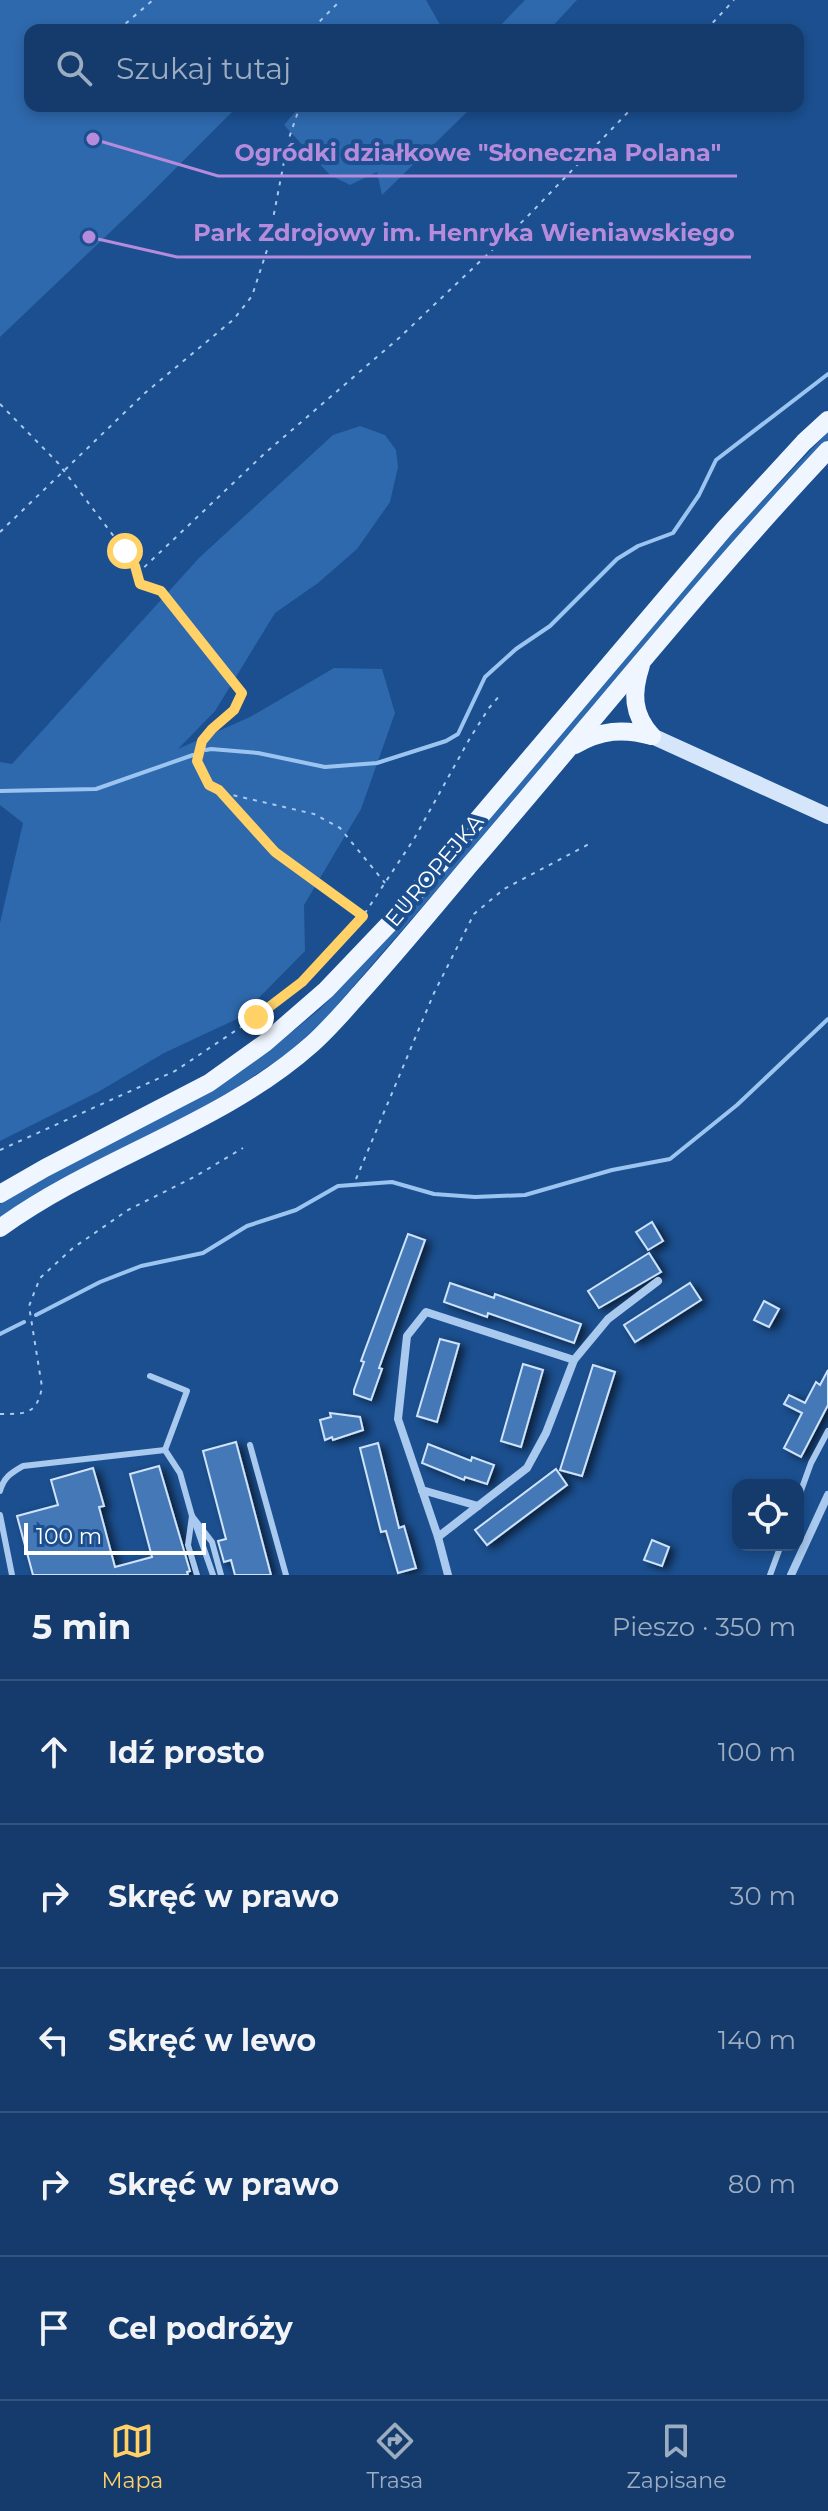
<!DOCTYPE html>
<html lang="pl">
<meta charset="utf-8">
<style>
:root{--surface:#143b6b;--page:#214673;--text:#f1f3f6;--muted:#9dadc1;--line:#33557e;--accent:#ffd166}
body{margin:0;font-family:Montserrat,sans-serif;background:var(--page);color:var(--text)}
.controls{position:absolute;right:24px;bottom:24px;display:grid;overflow:hidden;border-radius:16px;box-shadow:0 4px 12px #0003}
.controls button{width:72px;height:72px;display:grid;place-items:center;padding:0;border:0;border-bottom:2px solid var(--line);background:var(--surface);color:var(--text);font:40px sans-serif}
.scale{position:absolute;left:24px;bottom:20px;width:182px;box-sizing:border-box;padding-left:8px;border:4px solid #fff;border-top:0;font-size:22px;line-height:28px;white-space:nowrap;color:#fff;-webkit-text-stroke:6px #1b4f8f;paint-order:stroke}
.stop{position:absolute;width:24px;height:24px;margin:-18px;border:6px solid #ffd166;border-radius:50%;background:#fff}
.stop.end{background:#ffd166;border-color:#fff;box-shadow:0 2px 8px #0008}
.list{margin:0;padding:0;list-style:none}
h2{display:flex;justify-content:space-between;align-items:center;height:104px;margin:0;padding:0 32px;font-size:34px}
h2 small{font-size:26px;font-weight:400;color:var(--muted)}
.list li{display:grid;grid-template-columns:52px 1fr auto;gap:24px;align-items:center;box-sizing:border-box;height:144px;padding:0 32px;border-top:2px solid var(--line)}
.list b{display:block;font-size:30px;white-space:nowrap}
.list em{font-size:26px;font-style:normal;color:var(--muted)}
.icon{flex:none;width:44px;height:44px;fill:none;stroke:currentColor;stroke-width:2;stroke-linecap:round;stroke-linejoin:round}
.map{position:relative;flex:none;width:828px;height:1575px;overflow:hidden}
.search{position:absolute;background:var(--surface);box-shadow:0 4px 12px #0003;left:24px;right:24px;top:24px;height:88px;display:flex;align-items:center;gap:20px;box-sizing:border-box;padding:0 28px;border-radius:16px;color:var(--muted);font-size:30px}
.sheet{height:824px;background:var(--surface)}
nav{display:flex;justify-content:space-around;align-items:center;box-sizing:border-box;height:112px;border-top:2px solid var(--line);background:var(--surface);font-size:22px;color:var(--muted)}
nav a{display:grid;justify-items:center;gap:4px}
nav .on{color:var(--accent)}
.map>svg:first-child{display:block}
.green{fill:#2e69ad}
.lines{fill:none;stroke-linecap:round;stroke-linejoin:round}
.stream{stroke:#9cc4f0;stroke-width:4}
.building{fill:#4478b7;stroke:#cfe3fa;stroke-width:2;filter:url(#shadow)}
.path{stroke:#a9c9ee;stroke-width:2;stroke-dasharray:4 6;stroke-linecap:butt}
.lane{stroke:#a9c9ee;stroke-width:6}
.street{stroke:#a9c9ee;stroke-width:8}
.secondary{stroke:#d6e6fa;stroke-width:16}
.primary{stroke:#f0f6ff;stroke-width:18}
.route{stroke:#ffd166;stroke-width:10}
.labels{text-anchor:middle;stroke-width:8;stroke-linejoin:round;paint-order:stroke}
.street-label{font-size:22px;fill:#fff;stroke:#1b4f8f}
.leader{fill:none;stroke:#b68bdc;stroke-width:3}
.callout-dot{fill:#b68bdc;stroke:#1b4f8f;stroke-width:3}
.callout-label{font-size:24px;text-anchor:middle;font-weight:bold;fill:#b68bdc;stroke:#1b4f8f;stroke-width:8;stroke-linejoin:round;paint-order:stroke}
</style>
<div class="map">
<svg width="828" height="1575" viewBox="0 0 828 1575">
<defs>
<filter id="shadow"><feDropShadow dx="5.5" dy="3" stdDeviation="4" flood-color="#0009"/></filter>
</defs>
<rect width="100%" height="100%" fill="#1b4f8f"/>
<g class="green">
<path d="M 0,0 L 426,0 L 443,30 L 30,30 L 30,106 L 251,106 L 249,109 L 233,111 L 145,199 L 0,337 Z"/>
<path d="M 525,0 L 577,0 L 549,30 L 496,30 Z"/>
<path d="M 300,106 L 484,106 L 467,112 L 382,195 L 377,172 L 350,185 L 330,175 L 284,125 Z"/>
<path d="M 360,426 L 385,435 L 396,450 L 398,467 L 390,502 L 357,549 L 318,583 L 275,613 L 215,711 L 178,749 L 250,717 L 334,668 L 382,669 L 395,713 L 361,809 L 304,905 L 305,951 L 239,1018 L 164,1053 L 98,1092 L 0,1141 L 0,923 L 23,823 L 0,805 L 0,762 L 12,764 L 200,557 L 333,435 Z"/>
<path d="M 828,432 L 828,441 L 815,453 L 325,1019 L 287,1054 L 228,1093 L 0,1220 L 0,1204 L 271,1049 L 319,1010 L 387,939 L 732,533 Z"/>
</g>
<g class="lines">
<g class="stream">
<path d="M 206,750 L 211,749 L 258,753 L 325,767 L 377,763 L 446,741 L 458,734 L 485,677 L 516,649 L 550,626 L 617,559 L 638,546 L 673,533 L 699,495 L 716,460 L 828,374"/>
<path d="M 0,791 L 96,789 L 193,755"/>
<path d="M 36,1315 L 100,1282 L 141,1266 L 203,1253 L 247,1226 L 296,1210 L 338,1186 L 392,1182 L 434,1194 L 475,1197 L 525,1195 L 612,1170 L 670,1159 L 737,1105 L 828,1019"/>
<path d="M 0,1334 L 24,1322"/>
</g>
</g>
<g class="building">
<path d="M 652,1222 L 663,1241 L 648,1250 L 636,1232 Z"/>
<path d="M 408,1234 L 425,1240 L 379,1368 L 382,1369 L 371,1400 L 354,1394 L 354,1390 L 364,1362 L 361,1361 Z"/>
<path d="M 649,1253 L 661,1272 L 599,1308 L 588,1291 Z"/>
<path d="M 450,1283 L 494,1298 L 495,1294 L 581,1324 L 574,1343 L 488,1313 L 487,1317 L 444,1302 Z"/>
<path d="M 690,1283 L 701,1300 L 635,1342 L 624,1325 Z"/>
<path d="M 764,1301 L 779,1309 L 769,1327 L 754,1320 Z"/>
<path d="M 440,1339 L 459,1344 L 437,1422 L 417,1416 Z"/>
<path d="M 523,1364 L 543,1370 L 521,1447 L 501,1441 Z"/>
<path d="M 593,1365 L 615,1372 L 582,1476 L 560,1470 Z"/>
<path d="M 828,1370 L 828,1405 L 801,1457 L 784,1448 L 802,1413 L 784,1404 L 789,1395 L 805,1403 L 816,1382 L 820,1385 Z"/>
<path d="M 330,1413 L 360,1417 L 363,1430 L 333,1440 L 332,1437 L 325,1440 L 320,1420 L 331,1417 Z"/>
<path d="M 236,1442 L 249,1491 L 271,1575 L 235,1575 L 231,1560 L 224,1562 L 218,1541 L 226,1539 L 203,1451 Z"/>
<path d="M 378,1443 L 399,1528 L 404,1526 L 416,1568 L 398,1573 L 386,1531 L 381,1532 L 360,1448 Z"/>
<path d="M 428,1444 L 471,1461 L 472,1457 L 494,1465 L 487,1484 L 465,1477 L 464,1480 L 422,1463 Z"/>
<path d="M 159,1466 L 190,1571 L 187,1572 L 188,1575 L 33,1575 L 17,1516 L 58,1505 L 51,1480 L 93,1468 L 104,1506 L 99,1507 L 115,1567 L 152,1557 L 130,1474 Z"/>
<path d="M 556,1469 L 567,1485 L 487,1545 L 475,1530 Z"/>
<path d="M 652,1540 L 669,1547 L 662,1566 L 644,1560 Z"/>
</g>
<g class="lines">
<g class="path">
<path d="M 118,30 L 153,0"/>
<path d="M 316,30 L 317,24 L 341,0"/>
<path d="M 706,30 L 734,0"/>
<path d="M 0,404 L 58,463 L 125,551 L 135,566 L 140,584 L 161,591 L 242,693 L 234,710 L 212,729 L 202,741 L 197,761 L 209,785 L 228,794 L 314,814 L 340,828 L 385,883"/>
<path d="M 0,532 L 145,393 L 234,319 L 252,296 L 267,250 L 288,141 L 300,106"/>
<path d="M 137,574 L 264,454 L 399,338 L 526,218 L 634,106"/>
<path d="M 220,791 L 275,852 L 362,915"/>
<path d="M 0,1150 L 175,1071 L 256,1017 L 302,982 L 363,916 L 414,839 L 470,738 L 489,708 L 501,694"/>
<path d="M 356,1179 L 434,993 L 474,914 L 504,889 L 591,843"/>
<path d="M 0,1414 C 25,1414 37,1415 42,1387 L 29,1306 L 40,1278 L 73,1248 L 128,1210 L 196,1176 L 243,1148"/>
</g>
<g class="lane">
<path d="M 150,1376 L 187,1391 L 165,1450 L 180,1473 L 192,1516 L 212,1542 L 221,1575"/>
<path d="M 250,1445 L 286,1575"/>
<path d="M 0,1491 C 4,1477 11,1473 23,1466 L 165,1450"/>
<path d="M 798,1499 L 811,1463 L 828,1431"/>
<path d="M 0,1515 L 12,1575"/>
<path d="M 192,1516 L 188,1545 L 197,1575"/>
<path d="M 195,1523 L 213,1575"/>
<path d="M 770,1575 L 781,1545"/>
</g>
<g class="street">
<path d="M 422,1490 L 478,1506"/>
<path d="M 438,1537 L 527,1468 L 546,1433 L 574,1360 L 608,1319 L 658,1281"/>
<path d="M 448,1575 L 438,1537 L 398,1419 L 407,1336 L 426,1312 L 574,1360"/>
<path d="M 791,1575 L 828,1495"/>
</g>
<path class="secondary" d="M 652,736 L 828,816"/>
<g class="primary">
<path d="M 641,665 C 632,693 632,714 652,736"/>
<path d="M 575,745 C 601,730 623,728 652,736"/>
<path d="M 0,1194 L 45,1168 L 209,1083 L 265,1043 L 326,990 L 389,924 L 725,528 L 804,442 L 828,420"/>
<path d="M 0,1228 C 98,1157 221,1125 312,1044 C 330,1028 346,1009 362,991 C 398,951 433,909 468,867 C 588,728 702,584 828,450"/>
</g>
</g>
<g class="lines">
<path class="route" d="M 125,551 L 135,566 L 140,584 L 161,591 L 242,693 L 234,710 L 212,729 L 202,741 L 197,761 L 209,785 L 219,790 L 275,852 L 363,916 L 302,982 L 256,1017"/>
</g>
<g class="labels">
<g class="street-label">
<text transform="translate(434 870) rotate(-50)" y="8">EUROPEJKA</text>
</g>
</g>
<path class="leader" d="M93 139L218 176H737M89 237L177 257H751"/>
<g class="callout-dot">
<circle cx="93" cy="139" r="8"/>
<circle cx="89" cy="237" r="8"/>
</g>
<g class="callout-label">
<text x="478" y="161">Ogródki działkowe "Słoneczna Polana"</text>
<text x="464" y="241">Park Zdrojowy im. Henryka Wieniawskiego</text>
</g>
</svg>
<div class="controls">
<button><svg class="icon" aria-label="locate" viewBox="0 0 24 24"><circle cx="12" cy="12" r="6"/><path d="M12 2v4M12 18v4M2 12h4M18 12h4"/></svg></button>
</div>
<div class="scale">100 m</div>
<div class="stop" style="left:125px;top:551px"></div>
<div class="stop end" style="left:256px;top:1017px"></div>
<div class="search"><svg class="icon" aria-label="search" viewBox="0 0 24 24"><circle cx="10" cy="10" r="6"/><path d="M15 15l6 6"/></svg>Szukaj tutaj</div>
</div>
<section class="sheet">
<h2>5 min<small>Pieszo · 350 m</small></h2>
<ul class="list">
<li><svg class="icon" aria-label="ahead" viewBox="0 0 24 24"><path d="M12 20V5M6 11l6-6 6 6"/></svg><div><b>Idź prosto</b></div><em>100 m</em></li>
<li><svg class="icon" aria-label="right" viewBox="0 0 24 24"><path d="M7 20v-9h11M14 6l5 5-5 5"/></svg><div><b>Skręć w prawo</b></div><em>30 m</em></li>
<li><svg class="icon" aria-label="left" viewBox="0 0 24 24"><path d="M17 20v-9H6M10 6l-5 5 5 5"/></svg><div><b>Skręć w lewo</b></div><em>140 m</em></li>
<li><svg class="icon" aria-label="right" viewBox="0 0 24 24"><path d="M7 20v-9h11M14 6l5 5-5 5"/></svg><div><b>Skręć w prawo</b></div><em>80 m</em></li>
<li><svg class="icon" aria-label="arrive" viewBox="0 0 24 24"><path d="M6 21V4h12l-3 4 3 4H6"/></svg><div><b>Cel podróży</b></div></li>
</ul>
</section>
<nav>
<a class="on"><svg class="icon" aria-label="map" viewBox="0 0 24 24"><path d="M3 6l6-2 6 2 6-2v14l-6 2-6-2-6 2zM9 4v14M15 6v14"/></svg>Mapa</a>
<a><svg class="icon" aria-label="directions" viewBox="0 0 24 24"><path d="M12 3l9 9-9 9-9-9zM9 14v-3h6M13 9l2 2-2 2"/></svg>Trasa</a>
<a><svg class="icon" aria-label="saved" viewBox="0 0 24 24"><path d="M7 4h10v16l-5-4-5 4z"/></svg>Zapisane</a>
</nav>
